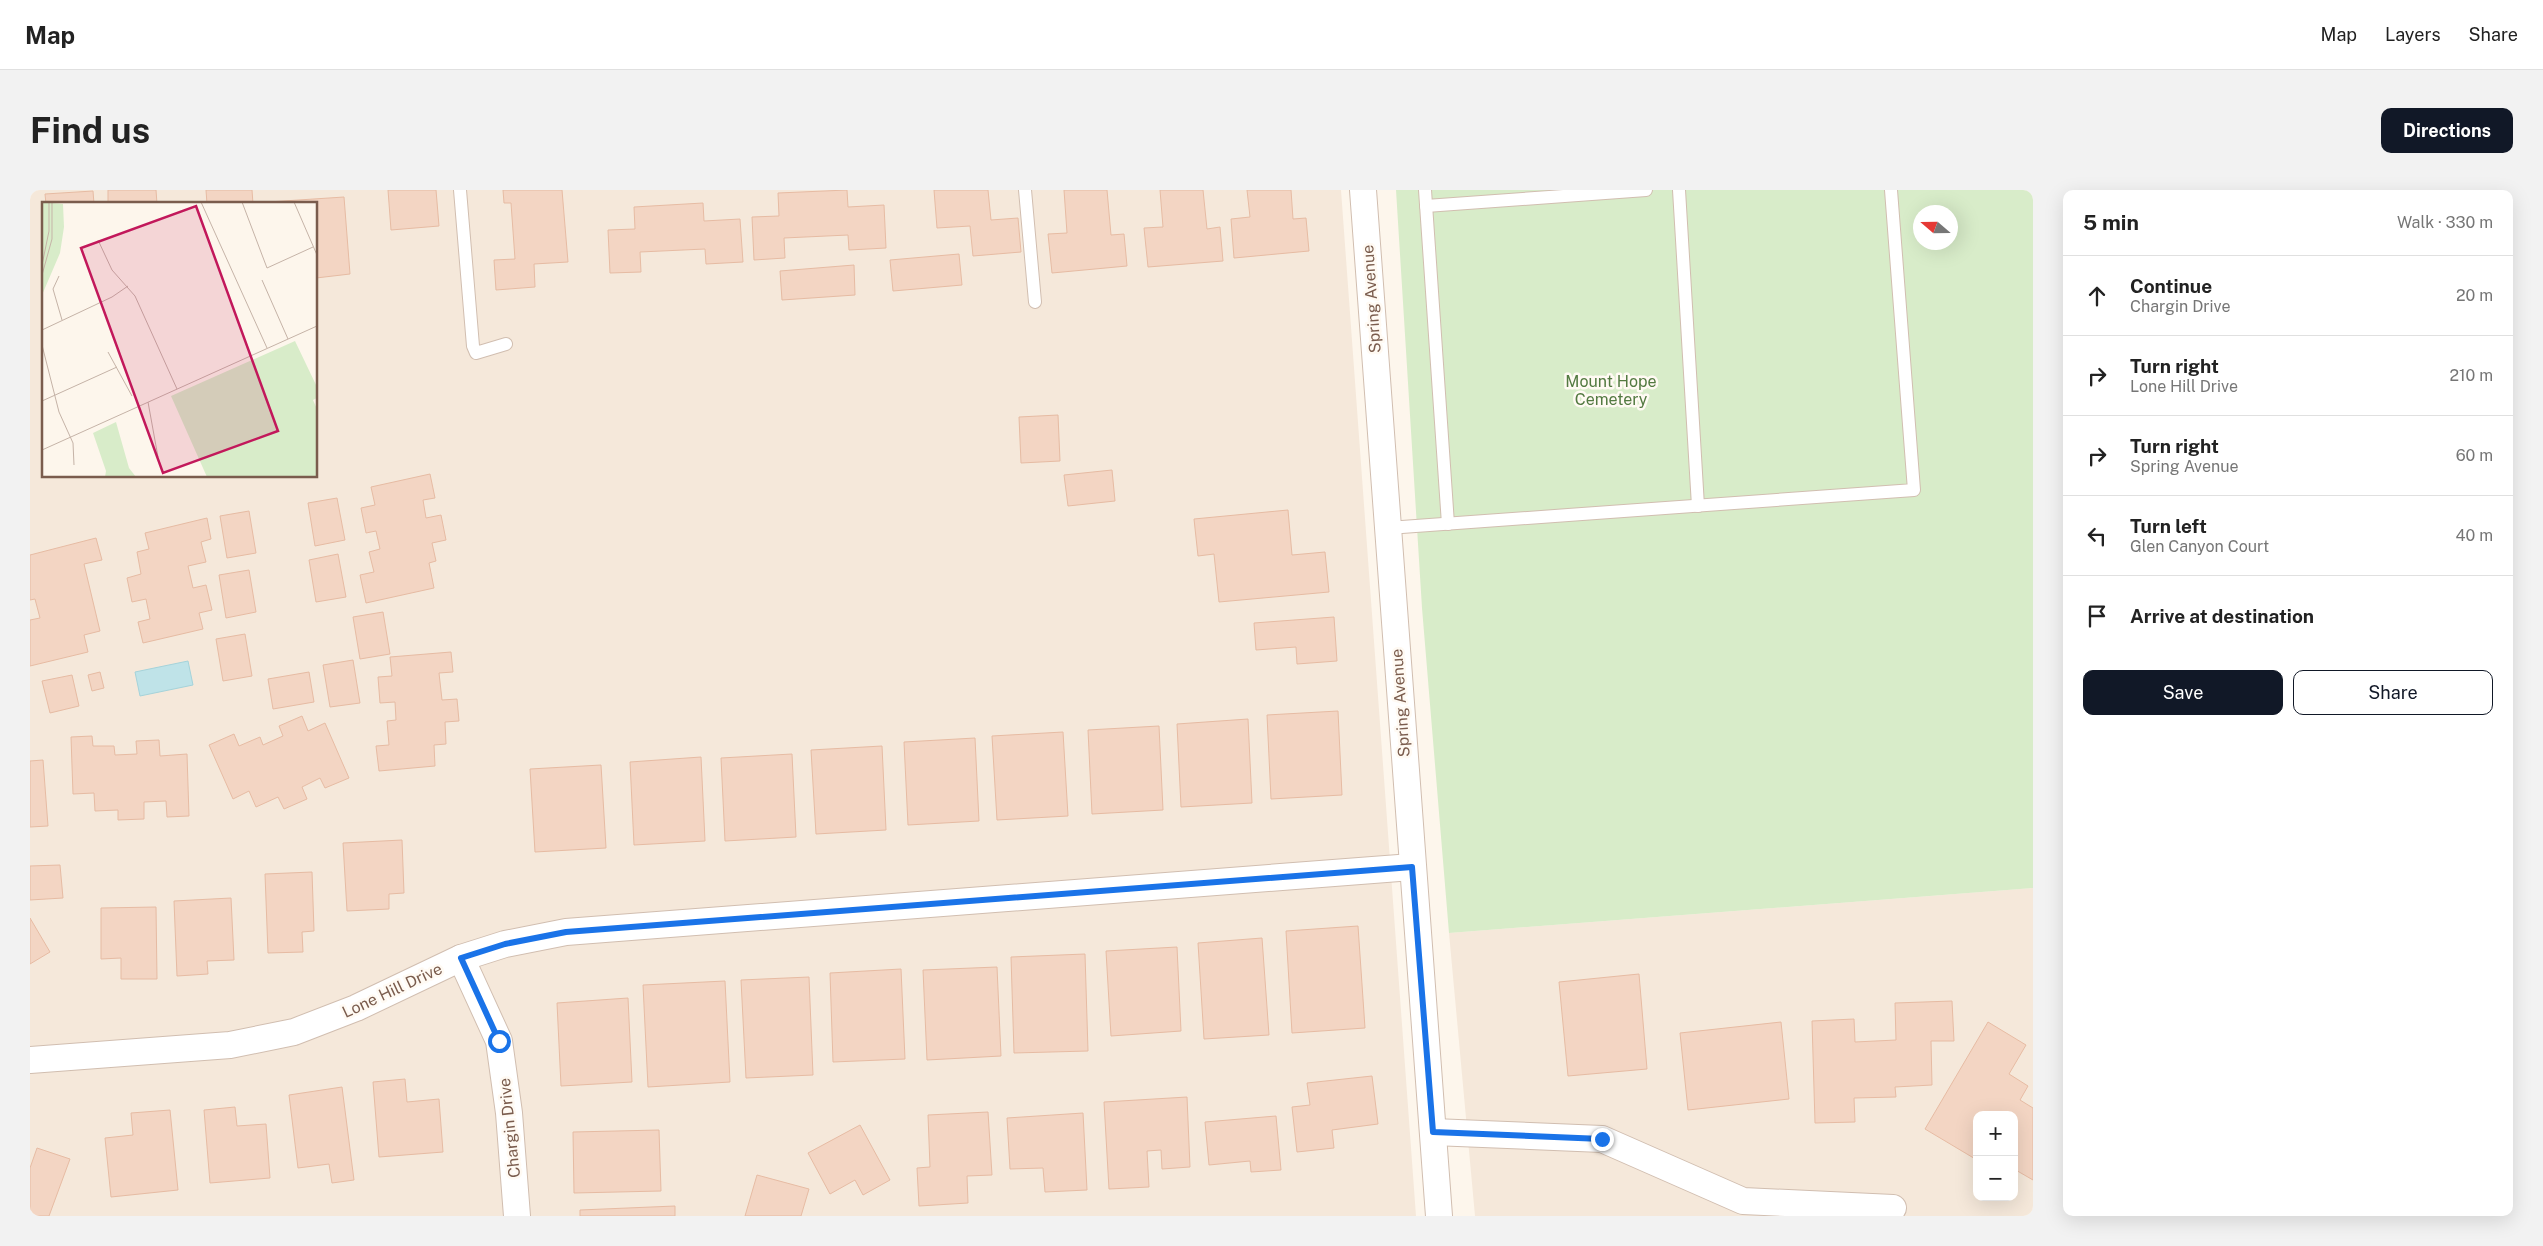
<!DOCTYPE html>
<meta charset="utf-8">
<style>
:root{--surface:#fff;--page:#f2f2f2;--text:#222;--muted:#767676;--line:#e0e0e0;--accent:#111827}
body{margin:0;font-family:"Public Sans",sans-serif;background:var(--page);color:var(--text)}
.controls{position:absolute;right:15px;bottom:15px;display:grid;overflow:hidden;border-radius:10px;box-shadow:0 5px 20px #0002}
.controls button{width:45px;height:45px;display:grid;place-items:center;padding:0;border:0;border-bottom:1px solid var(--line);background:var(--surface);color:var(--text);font:25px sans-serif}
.compass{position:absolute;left:1883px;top:15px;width:45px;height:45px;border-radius:50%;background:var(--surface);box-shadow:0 5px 20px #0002;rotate:290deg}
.stop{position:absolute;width:15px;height:15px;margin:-11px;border:4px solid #1a73e8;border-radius:50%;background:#fff}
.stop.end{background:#1a73e8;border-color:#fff;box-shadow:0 1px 5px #0008}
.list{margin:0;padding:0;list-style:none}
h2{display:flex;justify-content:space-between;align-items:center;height:65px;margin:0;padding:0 20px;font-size:21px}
h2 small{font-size:16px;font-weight:400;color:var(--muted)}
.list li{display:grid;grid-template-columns:32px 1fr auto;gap:15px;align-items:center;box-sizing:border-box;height:80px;padding:0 20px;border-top:1px solid var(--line)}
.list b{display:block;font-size:19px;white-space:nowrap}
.list p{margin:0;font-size:16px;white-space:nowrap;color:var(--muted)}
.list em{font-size:16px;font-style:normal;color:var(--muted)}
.actions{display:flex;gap:10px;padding:15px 20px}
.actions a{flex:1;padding:11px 0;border:1px solid var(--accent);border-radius:10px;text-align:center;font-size:18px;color:var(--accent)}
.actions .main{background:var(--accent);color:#fff}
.icon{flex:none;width:28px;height:28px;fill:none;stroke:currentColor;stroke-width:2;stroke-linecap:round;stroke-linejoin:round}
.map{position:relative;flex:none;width:2003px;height:1026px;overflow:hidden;border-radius:10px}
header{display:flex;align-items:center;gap:30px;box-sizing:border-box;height:70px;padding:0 25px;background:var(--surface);border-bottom:1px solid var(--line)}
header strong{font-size:24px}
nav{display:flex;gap:28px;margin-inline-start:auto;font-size:18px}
.intro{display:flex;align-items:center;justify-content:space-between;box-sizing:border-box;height:120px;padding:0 30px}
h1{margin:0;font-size:35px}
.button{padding:12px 22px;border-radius:10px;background:var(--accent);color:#fff;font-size:18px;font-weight:700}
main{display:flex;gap:30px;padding:0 30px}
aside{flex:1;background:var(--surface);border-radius:10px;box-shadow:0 5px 20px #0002}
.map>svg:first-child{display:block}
.residential{fill:#f5e8da;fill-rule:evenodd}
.green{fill:#d8ecc9;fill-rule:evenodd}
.water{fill:#bfe3e8;stroke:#a5d3da}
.building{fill:#f3d5c3;stroke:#e6bba3}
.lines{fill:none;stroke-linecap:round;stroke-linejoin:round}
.service-casing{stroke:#d1beb0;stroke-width:14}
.minor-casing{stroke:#d1beb0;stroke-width:28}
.service{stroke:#fff;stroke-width:12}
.minor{stroke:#fff;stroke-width:26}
.route{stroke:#1a73e8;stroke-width:6}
.labels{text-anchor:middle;stroke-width:5;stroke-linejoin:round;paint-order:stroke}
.street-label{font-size:16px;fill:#7a5c4d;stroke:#fffaf3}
.park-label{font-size:16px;fill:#537a41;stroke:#fffaf3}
.inset-road{fill:none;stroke:#c5b3a7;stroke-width:1}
.view{fill:#c2185b;fill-opacity:0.15;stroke:#c2185b;stroke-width:2.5}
.inset-edge{fill:none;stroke:#7a5c4d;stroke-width:2.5}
</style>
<header>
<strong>Map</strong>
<nav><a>Map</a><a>Layers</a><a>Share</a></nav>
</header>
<div class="intro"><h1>Find us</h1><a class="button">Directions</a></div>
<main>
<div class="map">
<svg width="2003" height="1026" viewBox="0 0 2003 1026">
<rect width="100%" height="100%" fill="#fdf6ec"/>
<g class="residential">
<path d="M 0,0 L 1311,0 L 1386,1026 L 0,1026 ZM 14,14 L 286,14 L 286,286 L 14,286 Z"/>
<path d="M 2003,698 L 2003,1026 L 1445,1026 L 1419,743 ZM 1947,925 L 1984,925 L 1984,1007 L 1947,1007 Z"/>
</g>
<path class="green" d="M 1366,0 L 2003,0 L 2003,698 L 1419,743 L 1392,418 ZM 1890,22 L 1920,22 L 1920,52 L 1890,52 Z"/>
<path class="water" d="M 158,471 L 163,495 L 110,506 L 105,482 Z"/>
<g class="building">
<path d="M 78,0 L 126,0 L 127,14 L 78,14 Z"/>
<path d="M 176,0 L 222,0 L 223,14 L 177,14 Z"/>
<path d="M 358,0 L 406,0 L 409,36 L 361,40 Z"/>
<path d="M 473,0 L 532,0 L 538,72 L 504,74 L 505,97 L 466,100 L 464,70 L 485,69 L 481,13 L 474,13 Z"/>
<path d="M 817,0 L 818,17 L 854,15 L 856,58 L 819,60 L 818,45 L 754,48 L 755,68 L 724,70 L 722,27 L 749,26 L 748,3 Z"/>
<path d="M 904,0 L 958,0 L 961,30 L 988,28 L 991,62 L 943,66 L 940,36 L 907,38 Z"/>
<path d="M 1034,0 L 1077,0 L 1081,45 L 1094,44 L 1097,76 L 1022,83 L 1018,44 L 1037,43 Z"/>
<path d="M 1130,0 L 1173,0 L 1177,39 L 1190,37 L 1193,71 L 1118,77 L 1114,38 L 1133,37 Z"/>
<path d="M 1217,0 L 1261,0 L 1263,29 L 1276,28 L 1279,61 L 1204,68 L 1201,29 L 1220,27 Z"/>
<path d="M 63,1 L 64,14 L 16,14 L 15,4 Z"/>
<path d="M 314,7 L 320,84 L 286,88 L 286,14 L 238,14 L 238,12 Z"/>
<path d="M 673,13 L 674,31 L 710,29 L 713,72 L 676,74 L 675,59 L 610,62 L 611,82 L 580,83 L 578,40 L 605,39 L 604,17 Z"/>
<path d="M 929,64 L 932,95 L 863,101 L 860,70 Z"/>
<path d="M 824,75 L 825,105 L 752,110 L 750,81 Z"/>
<path d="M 1028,225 L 1030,271 L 991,273 L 989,227 Z"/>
<path d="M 1082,280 L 1085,311 L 1038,316 L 1034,285 Z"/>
<path d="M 400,284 L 405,308 L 393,310 L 396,328 L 411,325 L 416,350 L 402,353 L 406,371 L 399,373 L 404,398 L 336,413 L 330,385 L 344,382 L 339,362 L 350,359 L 346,341 L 336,343 L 331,318 L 345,315 L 341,297 Z"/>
<path d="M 307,308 L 315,350 L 285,356 L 278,313 Z"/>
<path d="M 1258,320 L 1262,365 L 1295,362 L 1299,402 L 1189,412 L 1184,364 L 1168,366 L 1164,329 Z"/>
<path d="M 219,321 L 226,363 L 197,368 L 190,326 Z"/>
<path d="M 177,328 L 181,349 L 171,352 L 176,372 L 158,376 L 163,398 L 176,395 L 182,420 L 169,423 L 173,439 L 113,453 L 108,432 L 120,429 L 116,409 L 102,412 L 97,388 L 111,384 L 107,362 L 119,359 L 115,343 Z"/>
<path d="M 66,348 L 72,370 L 54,374 L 70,441 L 54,445 L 58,462 L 0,476 L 0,430 L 10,428 L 5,409 L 0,410 L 0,365 Z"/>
<path d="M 308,364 L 316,407 L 286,412 L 279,370 Z"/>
<path d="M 219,380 L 226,422 L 196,428 L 189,385 Z"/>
<path d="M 353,422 L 360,464 L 330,469 L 323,427 Z"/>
<path d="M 1304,427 L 1307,471 L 1267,474 L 1266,457 L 1226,460 L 1224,433 Z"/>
<path d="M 215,444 L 222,486 L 193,491 L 186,449 Z"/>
<path d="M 421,462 L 423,482 L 409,483 L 412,510 L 427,509 L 429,531 L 415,532 L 416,554 L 404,555 L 405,576 L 349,581 L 346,556 L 359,555 L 357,531 L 366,530 L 365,512 L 350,513 L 348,487 L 362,486 L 360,467 Z"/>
<path d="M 323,470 L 330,513 L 300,517 L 293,475 Z"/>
<path d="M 70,482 L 74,498 L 62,501 L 58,485 Z"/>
<path d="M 279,482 L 284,512 L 243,519 L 238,489 Z"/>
<path d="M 42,485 L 49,516 L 20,523 L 12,491 Z"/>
<path d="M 1308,521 L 1312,605 L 1241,609 L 1237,525 Z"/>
<path d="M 272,526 L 278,541 L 295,533 L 319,588 L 295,598 L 290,588 L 272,597 L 277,609 L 254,619 L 248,607 L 226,617 L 219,601 L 203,609 L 179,555 L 204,544 L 209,556 L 230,547 L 233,555 L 253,546 L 249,536 Z"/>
<path d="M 1218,529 L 1222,613 L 1151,617 L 1147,534 Z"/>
<path d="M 1129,536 L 1133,620 L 1062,624 L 1058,540 Z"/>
<path d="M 1033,542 L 1038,626 L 967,630 L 962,546 Z"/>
<path d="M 62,546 L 63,556 L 84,556 L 85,565 L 107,564 L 106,551 L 129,550 L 130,566 L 157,564 L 159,626 L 137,627 L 136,611 L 114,612 L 114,629 L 88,630 L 88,620 L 65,621 L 64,603 L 43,604 L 41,547 Z"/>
<path d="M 945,548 L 949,631 L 878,635 L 874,552 Z"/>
<path d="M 852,556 L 856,640 L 786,644 L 781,560 Z"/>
<path d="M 762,564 L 766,647 L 695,651 L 691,568 Z"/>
<path d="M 671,567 L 675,651 L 604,655 L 600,572 Z"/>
<path d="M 13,570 L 18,636 L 0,637 L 0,571 Z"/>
<path d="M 571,575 L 576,658 L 505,662 L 500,579 Z"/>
<path d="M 372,650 L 374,703 L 359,704 L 359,719 L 317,721 L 313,653 Z"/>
<path d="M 30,675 L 33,708 L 0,710 L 0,676 Z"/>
<path d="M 282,682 L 284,741 L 272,742 L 273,762 L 238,763 L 235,684 Z"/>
<path d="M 201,708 L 204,770 L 177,771 L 178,784 L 147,786 L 144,711 Z"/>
<path d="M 126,717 L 127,789 L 91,789 L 91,768 L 71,769 L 71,718 Z"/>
<path d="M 0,728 L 20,762 L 0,774 Z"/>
<path d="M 1328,736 L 1335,838 L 1262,843 L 1256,741 Z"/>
<path d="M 1232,748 L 1239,845 L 1174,849 L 1168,753 Z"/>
<path d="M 1147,757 L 1151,841 L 1081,846 L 1076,761 Z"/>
<path d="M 1055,764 L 1058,861 L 984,863 L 981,767 Z"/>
<path d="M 967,777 L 971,866 L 897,870 L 893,780 Z"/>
<path d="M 871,779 L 875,869 L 803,872 L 800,783 Z"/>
<path d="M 1609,784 L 1617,879 L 1538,886 L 1529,792 Z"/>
<path d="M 779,787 L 783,885 L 716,888 L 711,790 Z"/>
<path d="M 695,791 L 700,892 L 618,897 L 613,795 Z"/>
<path d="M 598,808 L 602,892 L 531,896 L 527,813 Z"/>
<path d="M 1922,811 L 1924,851 L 1901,851 L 1902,895 L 1865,897 L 1866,907 L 1824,908 L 1825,932 L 1785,933 L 1782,831 L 1824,829 L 1825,852 L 1866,850 L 1865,813 Z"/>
<path d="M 1751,832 L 1759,909 L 1658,920 L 1650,843 Z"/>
<path d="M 1958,832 L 1996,855 L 1979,884 L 1998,896 L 1990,910 L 2003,918 L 2003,990 L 1984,979 L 1984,925 L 1947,925 L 1947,970 L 1895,939 Z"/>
<path d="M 1342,886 L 1348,934 L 1302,940 L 1304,958 L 1267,962 L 1262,917 L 1280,915 L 1277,893 Z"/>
<path d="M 375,889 L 377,912 L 409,909 L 413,962 L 349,967 L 343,892 Z"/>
<path d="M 312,897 L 324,990 L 302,993 L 299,974 L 268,978 L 259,905 Z"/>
<path d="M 1157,907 L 1160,977 L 1132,979 L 1131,960 L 1117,961 L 1119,997 L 1079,999 L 1074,912 Z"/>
<path d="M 205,917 L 207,936 L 236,934 L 240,988 L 180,993 L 174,920 Z"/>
<path d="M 140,920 L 148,1000 L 81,1007 L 75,948 L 103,945 L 101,923 Z"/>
<path d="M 958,922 L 962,985 L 937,986 L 938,1013 L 889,1016 L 887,978 L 900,977 L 898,925 Z"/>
<path d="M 1053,923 L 1057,1000 L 1015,1002 L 1013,978 L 980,979 L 977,928 Z"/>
<path d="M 1246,926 L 1251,980 L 1221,982 L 1220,971 L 1179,975 L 1175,932 Z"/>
<path d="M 830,935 L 860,990 L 833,1005 L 825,990 L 800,1004 L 778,963 Z"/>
<path d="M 629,940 L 631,1001 L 544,1003 L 543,942 Z"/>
<path d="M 7,958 L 40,969 L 19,1026 L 0,1026 L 0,978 Z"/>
<path d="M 727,985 L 779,999 L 771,1026 L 715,1026 Z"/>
<path d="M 645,1016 L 645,1026 L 550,1026 L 550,1020 Z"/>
</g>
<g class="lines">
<defs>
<g id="service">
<path d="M 430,0 L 443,156 L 446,163 L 476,154"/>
<path d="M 995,0 L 1005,112"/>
<path d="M 1395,0 L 1418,334"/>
<path d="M 1649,0 L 1668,316"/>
<path d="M 1396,16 L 1616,0"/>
<path d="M 1358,338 L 1884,300 L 1861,0"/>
</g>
<g id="minor">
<path d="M 1333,0 L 1409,1026"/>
<path d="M 431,768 L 469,851 L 479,923 L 487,1026"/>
<path d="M 0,870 L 200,855 L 264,842 L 326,818 L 431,768 L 475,754 L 536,742 L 1382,677"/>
<path d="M 1403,942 L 1572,949 L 1713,1011 L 1863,1018"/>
</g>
</defs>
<use href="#service" class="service-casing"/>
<use href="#minor" class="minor-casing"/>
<use href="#service" class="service"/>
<use href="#minor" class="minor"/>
</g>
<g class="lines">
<path class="route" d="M 469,851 L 431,768 L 475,754 L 536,742 L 1382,677 L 1403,942 L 1572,949"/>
</g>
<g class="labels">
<g class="street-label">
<text transform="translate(1341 109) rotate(-94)" y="6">Spring Avenue</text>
<text transform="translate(1370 513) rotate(-94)" y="6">Spring Avenue</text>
<text transform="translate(362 800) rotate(-25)" y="6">Lone Hill Drive</text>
<text transform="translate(479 938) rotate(-96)" y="6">Chargin Drive</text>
</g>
<g class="park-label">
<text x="1581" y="197">Mount Hope<tspan x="1581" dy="18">Cemetery</tspan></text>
</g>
</g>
<g transform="translate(12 12)">
<rect width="275" height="275" fill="#fdf6ec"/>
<path d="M 0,0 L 21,2 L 22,25 L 18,51 L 0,93 ZM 253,139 L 275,185 L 275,196 L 271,198 L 275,207 L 275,275 L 165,275 L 129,194 ZM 74,220 L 87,266 L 94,275 L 63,275 L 64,269 L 51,231 Z" fill="#d8ecc9"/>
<path class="inset-road" d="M 159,0 L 225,146M 200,0 L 225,66 L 271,45M 252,0 L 275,53M 56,38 L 70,68 L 93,94 L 135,187M 0,63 L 7,29 L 7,0M 0,73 L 10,37 L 10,0M 17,74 L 11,87 L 20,118M 220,78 L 246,137M 0,128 L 70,95 L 86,84M 0,143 L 17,210 L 31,241 L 32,263M 66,150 L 90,194M 0,199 L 75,165M 106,200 L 116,255M 0,248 L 275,124"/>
<path class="view" d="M 154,4 L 236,229 L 121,271 L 39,46 Z"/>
<rect width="275" height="275" class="inset-edge"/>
</g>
</svg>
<div class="controls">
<button>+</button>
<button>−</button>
</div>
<svg class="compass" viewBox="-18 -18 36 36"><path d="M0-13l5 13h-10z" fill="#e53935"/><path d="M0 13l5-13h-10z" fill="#767676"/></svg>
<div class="stop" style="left:469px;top:851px"></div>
<div class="stop end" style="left:1572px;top:949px"></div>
</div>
<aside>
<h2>5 min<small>Walk · 330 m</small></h2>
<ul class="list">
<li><svg class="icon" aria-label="ahead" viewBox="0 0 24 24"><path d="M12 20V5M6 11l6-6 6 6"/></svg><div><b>Continue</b><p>Chargin Drive</p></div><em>20 m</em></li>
<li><svg class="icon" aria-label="right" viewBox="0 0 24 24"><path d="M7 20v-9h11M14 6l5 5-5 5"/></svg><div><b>Turn right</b><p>Lone Hill Drive</p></div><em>210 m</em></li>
<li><svg class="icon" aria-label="right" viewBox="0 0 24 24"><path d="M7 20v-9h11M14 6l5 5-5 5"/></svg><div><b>Turn right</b><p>Spring Avenue</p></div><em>60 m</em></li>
<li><svg class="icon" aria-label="left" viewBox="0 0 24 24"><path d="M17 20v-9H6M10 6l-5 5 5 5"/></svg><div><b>Turn left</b><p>Glen Canyon Court</p></div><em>40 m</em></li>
<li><svg class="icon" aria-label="arrive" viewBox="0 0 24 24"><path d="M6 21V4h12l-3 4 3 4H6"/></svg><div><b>Arrive at destination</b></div></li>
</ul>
<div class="actions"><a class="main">Save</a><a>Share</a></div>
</aside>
</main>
